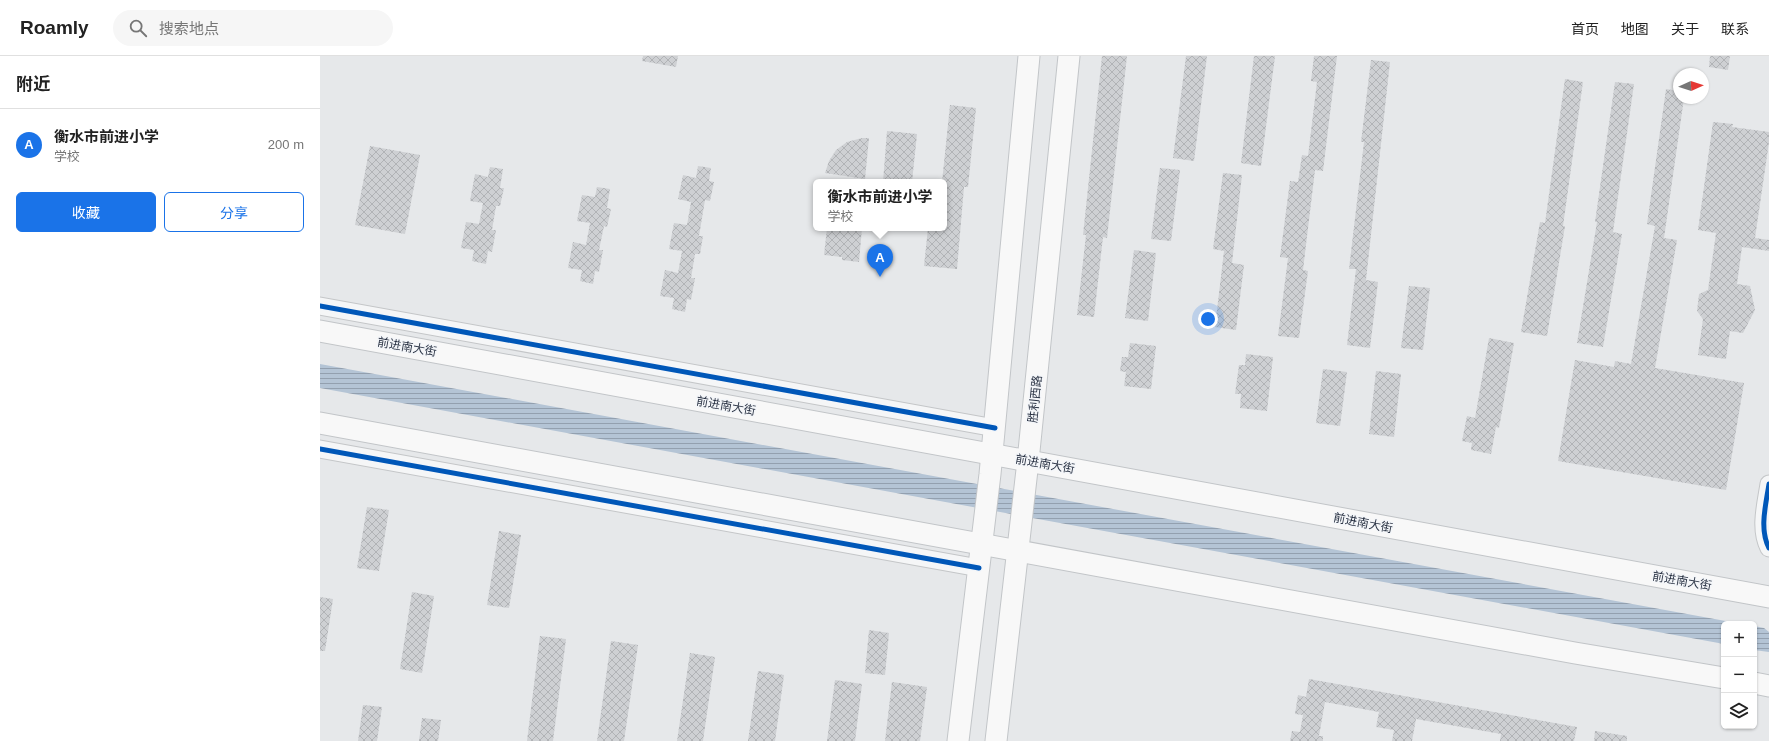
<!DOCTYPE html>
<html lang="zh">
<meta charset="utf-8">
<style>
:root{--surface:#fff;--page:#f6f6f6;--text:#222;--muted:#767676;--line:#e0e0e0;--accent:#1a73e8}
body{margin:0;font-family:Helvetica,"Noto Sans SC",sans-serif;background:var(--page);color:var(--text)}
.controls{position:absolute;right:12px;bottom:12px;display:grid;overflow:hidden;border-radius:6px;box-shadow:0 1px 3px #0004}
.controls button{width:36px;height:36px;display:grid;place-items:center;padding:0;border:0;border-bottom:1px solid var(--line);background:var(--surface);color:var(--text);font:20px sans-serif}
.compass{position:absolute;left:1353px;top:12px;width:36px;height:36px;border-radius:50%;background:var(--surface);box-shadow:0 1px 3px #0004;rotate:87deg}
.you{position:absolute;left:888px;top:263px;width:14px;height:14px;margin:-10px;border:3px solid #fff;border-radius:50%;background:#1a73e8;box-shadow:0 0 0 6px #1a73e833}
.badge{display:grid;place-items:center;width:26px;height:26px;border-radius:50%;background:var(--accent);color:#fff;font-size:13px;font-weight:700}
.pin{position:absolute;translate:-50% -33px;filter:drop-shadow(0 1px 2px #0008)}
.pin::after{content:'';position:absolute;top:21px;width:14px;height:12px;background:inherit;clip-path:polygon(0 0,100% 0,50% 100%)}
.popup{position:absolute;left:493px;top:123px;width:134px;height:52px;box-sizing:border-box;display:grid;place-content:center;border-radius:6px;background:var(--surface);filter:drop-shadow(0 1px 3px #0005);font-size:13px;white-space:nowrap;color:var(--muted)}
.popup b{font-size:15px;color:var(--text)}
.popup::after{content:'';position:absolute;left:50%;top:100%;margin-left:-8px;border:8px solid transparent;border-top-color:var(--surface)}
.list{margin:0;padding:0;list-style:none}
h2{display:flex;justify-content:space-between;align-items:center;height:52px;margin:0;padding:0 16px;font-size:17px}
h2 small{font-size:13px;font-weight:400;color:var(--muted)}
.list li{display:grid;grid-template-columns:26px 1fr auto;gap:12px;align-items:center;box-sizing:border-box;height:72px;padding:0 16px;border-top:1px solid var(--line)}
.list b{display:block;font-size:15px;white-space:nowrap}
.list p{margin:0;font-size:13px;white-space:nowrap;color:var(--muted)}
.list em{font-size:13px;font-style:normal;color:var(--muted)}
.actions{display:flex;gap:8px;padding:12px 16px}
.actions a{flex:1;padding:9px 0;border:1px solid var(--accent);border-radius:6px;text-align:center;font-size:14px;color:var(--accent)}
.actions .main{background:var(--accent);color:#fff}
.icon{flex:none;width:22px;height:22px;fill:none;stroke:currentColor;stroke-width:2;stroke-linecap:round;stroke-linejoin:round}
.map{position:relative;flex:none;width:1449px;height:685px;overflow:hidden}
header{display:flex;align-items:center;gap:24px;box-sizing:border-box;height:56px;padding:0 20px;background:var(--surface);border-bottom:1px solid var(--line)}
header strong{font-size:19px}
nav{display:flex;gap:22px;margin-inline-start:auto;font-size:14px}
.search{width:280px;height:36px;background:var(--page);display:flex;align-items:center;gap:10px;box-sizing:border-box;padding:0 14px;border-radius:22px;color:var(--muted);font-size:15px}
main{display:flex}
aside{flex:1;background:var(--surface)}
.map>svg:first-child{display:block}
.water{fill:url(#water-rules)}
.building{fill:url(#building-cross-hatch)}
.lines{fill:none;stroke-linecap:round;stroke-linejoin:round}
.minor-casing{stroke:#c4c6c8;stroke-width:19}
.major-casing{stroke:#c2c5c8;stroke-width:23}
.minor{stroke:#f5f6f7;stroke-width:17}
.major{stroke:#f8f8f8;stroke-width:21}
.cycleway-casing{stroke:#f4f6f9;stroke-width:8}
.cycleway{stroke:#0057b8;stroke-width:5}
.labels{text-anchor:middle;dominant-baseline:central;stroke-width:3;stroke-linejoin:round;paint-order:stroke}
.street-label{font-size:12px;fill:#2b3445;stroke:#f4f6f9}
</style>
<header>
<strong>Roamly</strong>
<div class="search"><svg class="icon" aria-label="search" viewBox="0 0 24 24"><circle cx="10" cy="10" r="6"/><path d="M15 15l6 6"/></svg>搜索地点</div>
<nav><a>首页</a><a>地图</a><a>关于</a><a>联系</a></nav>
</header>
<main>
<aside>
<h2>附近<small></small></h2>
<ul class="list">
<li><span class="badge">A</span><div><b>衡水市前进小学</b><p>学校</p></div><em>200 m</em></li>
</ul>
<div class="actions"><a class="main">收藏</a><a>分享</a></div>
</aside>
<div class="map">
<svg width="1449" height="685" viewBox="0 0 1449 685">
<defs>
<pattern id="water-rules" width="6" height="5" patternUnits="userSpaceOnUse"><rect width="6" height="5" fill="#b4c4d5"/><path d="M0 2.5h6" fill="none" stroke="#93a0af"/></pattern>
<pattern id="building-cross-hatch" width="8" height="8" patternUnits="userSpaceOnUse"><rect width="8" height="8" fill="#ced0d3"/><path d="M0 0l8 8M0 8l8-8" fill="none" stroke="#b1b3b6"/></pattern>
</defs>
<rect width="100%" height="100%" fill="#e6e8ea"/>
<g class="water">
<path d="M 0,308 L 1422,568 L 1404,568 L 1404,588 L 0,332 Z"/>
<path d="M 1434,570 L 1444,572 L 1449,576 L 1449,596 L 1434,594 Z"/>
</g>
<g class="building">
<path d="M 323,0 L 358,0 L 356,11 L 322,5 Z"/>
<path d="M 782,0 L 807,0 L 787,182 L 783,181 L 774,261 L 757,259 L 766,179 L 763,179 Z"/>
<path d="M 866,0 L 887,0 L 874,105 L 853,102 Z"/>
<path d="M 934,0 L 955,0 L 941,110 L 921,107 Z"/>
<path d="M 994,0 L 1017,0 L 1003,115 L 995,114 L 983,214 L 988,215 L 979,282 L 958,280 L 968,202 L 960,201 L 970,125 L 978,126 L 982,99 L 988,100 L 997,26 L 991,25 Z"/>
<path d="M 1390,0 L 1410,0 L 1408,14 L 1389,11 Z"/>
<path d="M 1051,4 L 1070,6 L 1046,224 L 1058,226 L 1050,292 L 1027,289 L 1036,213 L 1029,213 L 1044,86 L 1041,86 Z"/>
<path d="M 1245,23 L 1263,26 L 1243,170 L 1245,170 L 1227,280 L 1201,276 L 1220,166 L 1225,167 Z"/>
<path d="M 1295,26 L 1314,28 L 1293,176 L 1302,178 L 1283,291 L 1257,287 L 1277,166 L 1275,166 Z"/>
<path d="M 1346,33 L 1359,35 L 1359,42 L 1364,42 L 1344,182 L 1357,184 L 1335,312 L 1424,327 L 1406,434 L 1238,405 L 1255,304 L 1294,311 L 1295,305 L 1311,308 L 1335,170 L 1327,168 Z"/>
<path d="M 630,49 L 656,52 L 648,131 L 644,131 L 637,213 L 604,210 L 608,172 L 624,172 L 624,126 L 622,126 Z"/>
<path d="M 1393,66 L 1413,68 L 1412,71 L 1449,76 L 1449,86 L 1435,182 L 1449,184 L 1449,195 L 1422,191 L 1417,228 L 1430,230 L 1435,254 L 1423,277 L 1410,275 L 1406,303 L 1378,299 L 1383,263 L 1377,255 L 1379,238 L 1388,234 L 1396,177 L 1378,174 Z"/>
<path d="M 567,75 L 597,78 L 592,126 L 563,126 Z"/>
<path d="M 542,82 L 549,82 L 545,123 L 505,117 L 509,105 L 516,94 L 527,86 Z"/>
<path d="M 50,90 L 100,99 L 85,178 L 35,169 Z"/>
<path d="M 378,110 L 391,112 L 389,125 L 394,126 L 390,145 L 385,144 L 379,180 L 383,180 L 380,198 L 375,198 L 371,222 L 375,222 L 371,244 L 367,243 L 365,256 L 352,253 L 354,242 L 340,240 L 345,214 L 358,217 L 362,195 L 349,193 L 354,167 L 367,169 L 371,146 L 358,143 L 363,119 L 376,122 Z"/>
<path d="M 170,111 L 183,113 L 180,132 L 184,132 L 180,150 L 176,150 L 172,174 L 176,174 L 172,196 L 168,195 L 166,208 L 152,205 L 154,194 L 141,192 L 146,166 L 159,168 L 163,147 L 150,145 L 155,118 L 168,121 Z"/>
<path d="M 840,112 L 860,114 L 851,185 L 831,183 Z"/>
<path d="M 903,117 L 922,119 L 912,207 L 924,209 L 916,274 L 895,271 L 904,195 L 893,193 Z"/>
<path d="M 277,131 L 290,133 L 287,152 L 291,153 L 287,171 L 284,170 L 279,194 L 283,194 L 279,216 L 275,215 L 273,228 L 260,225 L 262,214 L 248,212 L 253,186 L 266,189 L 270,167 L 257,165 L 262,139 L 275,141 Z"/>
<path d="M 507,172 L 542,172 L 539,206 L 522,204 L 522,201 L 504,199 Z"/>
<path d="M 814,194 L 836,197 L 828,265 L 805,262 Z"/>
<path d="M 1089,230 L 1110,232 L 1103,294 L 1081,292 Z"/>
<path d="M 1169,282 L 1194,287 L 1179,372 L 1176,371 L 1171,398 L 1151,394 L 1152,387 L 1142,385 L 1147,360 L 1155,362 Z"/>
<path d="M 810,287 L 836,290 L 831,333 L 804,330 L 806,316 L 800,315 L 802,301 L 808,301 Z"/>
<path d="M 926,298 L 953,301 L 947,355 L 920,352 L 921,338 L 915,338 L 919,309 L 925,309 Z"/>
<path d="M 1003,313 L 1027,316 L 1020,370 L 996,367 Z"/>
<path d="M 1056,315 L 1081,318 L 1074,381 L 1049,378 Z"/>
<path d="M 47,451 L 69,454 L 59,515 L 37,512 Z"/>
<path d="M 179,475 L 201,479 L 189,552 L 167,549 Z"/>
<path d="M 92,536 L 114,540 L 102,617 L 80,613 Z"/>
<path d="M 0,541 L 13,543 L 5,595 L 0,595 Z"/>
<path d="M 549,574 L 569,577 L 565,619 L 545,617 Z"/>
<path d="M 220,580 L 246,583 L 233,685 L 207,685 Z"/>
<path d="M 291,585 L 318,589 L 304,685 L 277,685 Z"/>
<path d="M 370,597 L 395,601 L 383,685 L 357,685 Z"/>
<path d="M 438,615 L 464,619 L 455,685 L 428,685 Z"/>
<path d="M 989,623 L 1257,671 L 1254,685 L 1180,685 L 1181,678 L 1096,663 L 1092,685 L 1072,685 L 1074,674 L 1056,671 L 1059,656 L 1005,646 L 999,680 L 1003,680 L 1003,685 L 970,685 L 972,675 L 980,676 L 983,659 L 975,658 L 978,639 L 986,641 Z"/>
<path d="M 515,624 L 542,628 L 535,685 L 507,685 Z"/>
<path d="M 572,626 L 607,631 L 600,685 L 565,685 Z"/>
<path d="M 43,649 L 62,651 L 57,685 L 38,685 Z"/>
<path d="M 102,662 L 121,664 L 118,685 L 99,685 Z"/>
<path d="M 1275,675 L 1307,680 L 1307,685 L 1274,685 Z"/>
</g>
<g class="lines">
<defs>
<g id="minor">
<path d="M 0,250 L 675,372"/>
<path d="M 0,393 L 659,512"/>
<path d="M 1449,428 C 1446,448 1439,473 1449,492"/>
</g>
<g id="major">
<path d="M 0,275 L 1449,541"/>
<path d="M 0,367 L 1255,597 L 1404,622"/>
<path d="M 1434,627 L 1449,630"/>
<path d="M 638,685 L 670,418 L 709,0"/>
<path d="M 676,685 L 708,405 L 749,0"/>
</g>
</defs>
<use href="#minor" class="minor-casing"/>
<use href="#major" class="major-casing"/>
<use href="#minor" class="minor"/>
<use href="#major" class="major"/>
<defs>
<g id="cycleway">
<path d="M 0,250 L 675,372"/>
<path d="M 0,393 L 659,512"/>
<path d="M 1449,428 C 1446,448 1439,473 1449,492"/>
</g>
</defs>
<use href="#cycleway" class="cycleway-casing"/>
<use href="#cycleway" class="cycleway"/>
</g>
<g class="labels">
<g class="street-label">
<text transform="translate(87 291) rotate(10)">前进南大街</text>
<text transform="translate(715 343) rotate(-84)">胜利西路</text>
<text transform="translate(406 350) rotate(10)">前进南大街</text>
<text transform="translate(725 408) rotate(10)">前进南大街</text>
<text transform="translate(1043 467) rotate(11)">前进南大街</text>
<text transform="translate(1362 525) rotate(10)">前进南大街</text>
</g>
</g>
</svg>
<div class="controls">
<button>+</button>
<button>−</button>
<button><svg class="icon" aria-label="layers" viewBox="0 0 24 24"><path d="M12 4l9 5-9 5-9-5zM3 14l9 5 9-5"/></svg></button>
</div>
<svg class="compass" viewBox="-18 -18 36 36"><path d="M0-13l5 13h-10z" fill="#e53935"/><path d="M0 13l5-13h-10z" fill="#767676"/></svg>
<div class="you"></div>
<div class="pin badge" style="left:560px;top:221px">A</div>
<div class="popup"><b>衡水市前进小学</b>学校</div>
</div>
</main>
